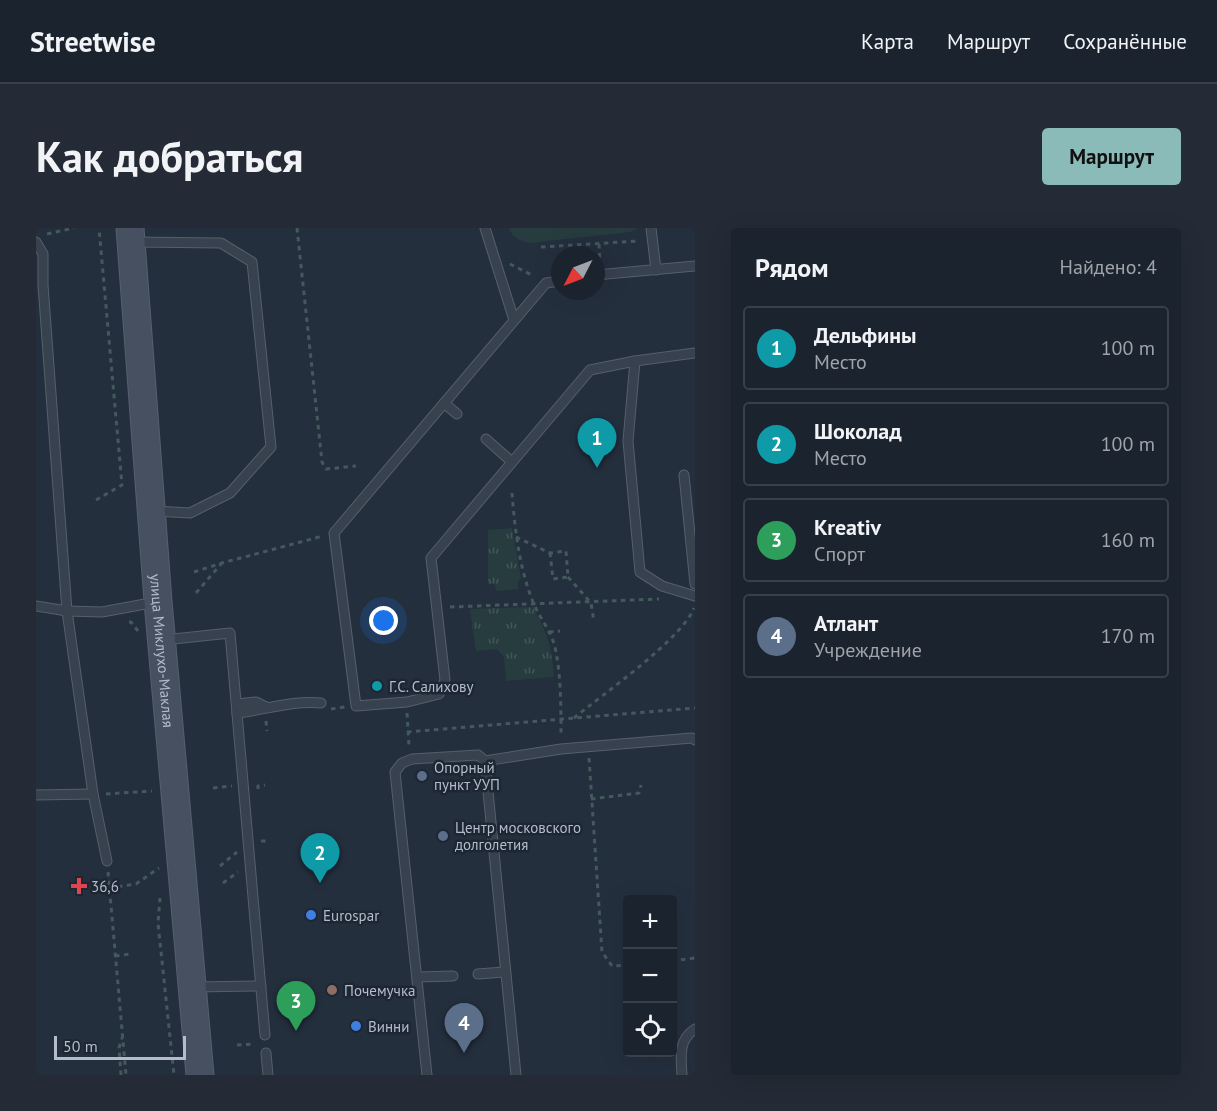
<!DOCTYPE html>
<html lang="ru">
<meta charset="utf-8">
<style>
:root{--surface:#1b232e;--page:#242b36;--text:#f1f3f6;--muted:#a0a4aa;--line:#39404a;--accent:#8bbbb9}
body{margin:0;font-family:"PT Sans",sans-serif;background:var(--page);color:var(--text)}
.controls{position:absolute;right:18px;bottom:18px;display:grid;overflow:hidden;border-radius:6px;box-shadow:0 6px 24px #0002}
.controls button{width:54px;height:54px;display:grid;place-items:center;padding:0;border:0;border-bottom:2px solid var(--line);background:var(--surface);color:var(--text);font:30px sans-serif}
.compass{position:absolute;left:515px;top:18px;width:54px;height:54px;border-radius:50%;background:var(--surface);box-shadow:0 6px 24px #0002;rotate:228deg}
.scale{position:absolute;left:18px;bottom:15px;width:132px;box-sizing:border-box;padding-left:6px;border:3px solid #b4bcc9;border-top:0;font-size:16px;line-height:21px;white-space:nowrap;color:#b4bcc9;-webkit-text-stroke:4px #1d2633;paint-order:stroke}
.you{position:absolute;left:348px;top:393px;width:21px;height:21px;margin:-15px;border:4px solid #fff;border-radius:50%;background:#1a73e8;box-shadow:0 0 0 9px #1a73e833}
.badge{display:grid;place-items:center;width:39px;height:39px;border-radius:50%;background:var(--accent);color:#fff;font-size:20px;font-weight:700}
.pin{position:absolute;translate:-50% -50px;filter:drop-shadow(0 2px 3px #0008)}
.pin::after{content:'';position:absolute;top:32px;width:21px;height:18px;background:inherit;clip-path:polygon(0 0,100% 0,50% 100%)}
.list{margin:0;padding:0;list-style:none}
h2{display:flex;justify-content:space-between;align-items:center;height:78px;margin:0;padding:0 24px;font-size:26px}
h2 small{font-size:20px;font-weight:400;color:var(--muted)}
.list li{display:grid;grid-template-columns:39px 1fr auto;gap:18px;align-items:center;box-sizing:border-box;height:84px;margin:0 12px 12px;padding:0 12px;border:2px solid var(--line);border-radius:6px}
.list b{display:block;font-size:22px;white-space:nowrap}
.list p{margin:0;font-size:20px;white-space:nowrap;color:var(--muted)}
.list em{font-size:20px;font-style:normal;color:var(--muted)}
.icon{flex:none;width:33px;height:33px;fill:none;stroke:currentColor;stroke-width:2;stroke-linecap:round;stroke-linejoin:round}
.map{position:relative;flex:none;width:659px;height:847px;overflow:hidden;border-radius:6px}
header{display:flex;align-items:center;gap:36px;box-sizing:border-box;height:84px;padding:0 30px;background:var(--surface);border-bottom:2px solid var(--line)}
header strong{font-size:28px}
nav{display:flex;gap:33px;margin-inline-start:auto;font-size:21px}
.intro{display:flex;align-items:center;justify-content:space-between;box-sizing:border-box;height:144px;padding:0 36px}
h1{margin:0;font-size:42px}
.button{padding:15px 27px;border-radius:6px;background:var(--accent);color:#111;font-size:21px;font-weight:700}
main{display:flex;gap:36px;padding:0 36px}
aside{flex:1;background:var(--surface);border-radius:6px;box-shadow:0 6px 24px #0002}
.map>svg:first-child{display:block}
.grass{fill:url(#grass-tufts)}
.garden{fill:#263c3f}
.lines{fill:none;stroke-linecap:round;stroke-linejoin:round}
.service-casing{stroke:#565f6c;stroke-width:11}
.secondary-casing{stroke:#565f6c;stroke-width:29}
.path{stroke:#44595c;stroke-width:3;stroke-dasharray:4.5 4.5;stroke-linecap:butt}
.service{stroke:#38414e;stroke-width:9}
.secondary{stroke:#465061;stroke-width:27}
.culture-dot{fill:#0f9aa8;stroke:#1d2633;stroke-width:2}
.service-dot{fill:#5c6f8a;stroke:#1d2633;stroke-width:2}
.health-dot{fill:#e0444e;stroke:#1d2633;stroke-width:2}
.shop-dot{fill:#3f7fe0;stroke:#1d2633;stroke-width:2}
.education-dot{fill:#8d6e63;stroke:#1d2633;stroke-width:2}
.labels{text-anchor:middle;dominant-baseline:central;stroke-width:5;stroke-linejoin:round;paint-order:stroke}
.street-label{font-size:15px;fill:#b4bcc9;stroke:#1d2633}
.poi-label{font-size:15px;fill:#b4bcc9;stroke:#1d2633;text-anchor:start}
</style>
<header>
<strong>Streetwise</strong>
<nav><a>Карта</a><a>Маршрут</a><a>Сохранённые</a></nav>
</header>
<div class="intro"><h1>Как добраться</h1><a class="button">Маршрут</a></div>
<main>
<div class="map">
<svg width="659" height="847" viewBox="0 0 659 847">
<defs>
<pattern id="grass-tufts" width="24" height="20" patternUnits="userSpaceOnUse" patternTransform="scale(1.5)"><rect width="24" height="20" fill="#263c3f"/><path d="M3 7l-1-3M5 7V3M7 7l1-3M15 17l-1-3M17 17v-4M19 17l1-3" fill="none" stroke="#435659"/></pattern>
</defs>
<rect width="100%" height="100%" fill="#242f3e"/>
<g class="grass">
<path d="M 476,300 L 485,351 L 482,352 L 482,361 L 460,363 L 459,356 L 452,356 L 452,302 Z"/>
<path d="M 497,379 C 511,405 516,419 518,449 L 470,453 L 468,429 L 461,421 L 440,423 L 434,381 Z"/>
</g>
<path class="garden" d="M 473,0 L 602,0 L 594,4 L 494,15 C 485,13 476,10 473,0 Z"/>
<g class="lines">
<defs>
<g id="service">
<path d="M 449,0 L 478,92"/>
<path d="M 615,0 L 620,42"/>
<path d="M 0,14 L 7,26 L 7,57 L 31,383 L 0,378"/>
<path d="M 97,14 L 185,15 L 216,34 L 235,219 L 194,265 L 154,285 L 119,283"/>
<path d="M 560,47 L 659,38"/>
<path d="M 524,53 L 510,55 L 298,305 L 320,478 L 371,474 L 403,466 L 409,452 L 395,330 L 554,142 L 599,133 L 659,125"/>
<path d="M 599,133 L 592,213 L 604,344 L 626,358 L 659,368"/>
<path d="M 408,175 L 421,186"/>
<path d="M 450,211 L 476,234"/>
<path d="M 648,247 L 659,356"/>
<path d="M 128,412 L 194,405 L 229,807"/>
<path d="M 201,476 L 220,474 L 230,479"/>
<path d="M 201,485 C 229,482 257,472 285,475"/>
<path d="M 449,533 L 525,521 L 656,510 L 659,512"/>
<path d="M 0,567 L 57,566"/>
<path d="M 71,633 L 57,566 L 31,383 L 66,384 L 120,374"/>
<path d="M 442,746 L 468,744"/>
<path d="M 381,749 L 417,748"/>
<path d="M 158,759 L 225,758"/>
<path d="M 230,825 L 232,847"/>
<path d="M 391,847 L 359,544 L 366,535 L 376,531 L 442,527 L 449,533 L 480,847"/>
<path d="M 646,847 C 645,829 642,812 659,801"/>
</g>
<g id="secondary">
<path id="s1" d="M 94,0 L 122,373 L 164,847"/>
</g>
</defs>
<use href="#service" class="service-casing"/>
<use href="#secondary" class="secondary-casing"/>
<g class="path">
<path d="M 261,0 L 286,234 L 290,241 L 320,238"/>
<path d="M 11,6 L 38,0"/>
<path d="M 563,16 L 564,35"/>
<path d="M 505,19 L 603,13"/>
<path d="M 474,36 L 498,48"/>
<path d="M 476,265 C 479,302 483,339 497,374 C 504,391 517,405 520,424 C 525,450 525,480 525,507"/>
<path d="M 60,272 L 86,257 L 63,0"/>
<path d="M 480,309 L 514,325 L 530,323 L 532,349 L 517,351 L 514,325"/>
<path d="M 158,344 L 186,335 L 287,308"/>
<path d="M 532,349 L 555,375 L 558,394"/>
<path d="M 160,365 L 185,336"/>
<path d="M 414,379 L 623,371"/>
<path d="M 93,394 L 95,394 L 102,403"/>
<path d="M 513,404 L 524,403"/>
<path d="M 295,481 L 309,479"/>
<path d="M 371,485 L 373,518"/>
<path d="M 538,490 C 566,467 646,411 658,380"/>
<path d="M 230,493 L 231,503"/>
<path d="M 371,504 L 659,480"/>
<path d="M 553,530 L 566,724 L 576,738 L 592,737"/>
<path d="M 177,560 L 196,558"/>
<path d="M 222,561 L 222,558 L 229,557"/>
<path d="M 70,566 L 116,563"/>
<path d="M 555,571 L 603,565 L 605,557"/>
<path d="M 225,613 L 234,613"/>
<path d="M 184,638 L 201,624"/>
<path d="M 72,644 L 90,847"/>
<path d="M 187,655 L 202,644"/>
<path d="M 73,660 L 100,656 L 123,640"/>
<path d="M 124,670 L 122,695 L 138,847"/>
<path d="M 79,728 L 95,726"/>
<path d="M 636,733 L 659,730"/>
<path d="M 201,817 L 218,816"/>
<path d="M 85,847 L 83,820 L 86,810"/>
</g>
<use href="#service" class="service"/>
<use href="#secondary" class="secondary"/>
</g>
<circle class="culture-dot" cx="341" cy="458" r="6"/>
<g class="service-dot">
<circle cx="386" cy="548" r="6"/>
<circle cx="407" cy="608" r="6"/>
</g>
<path class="health-dot" d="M40 649h6v6h6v6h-6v6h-6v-6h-6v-6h6z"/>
<g class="shop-dot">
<circle cx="275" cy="687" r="6"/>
<circle cx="320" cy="798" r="6"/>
</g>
<circle class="education-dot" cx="296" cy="762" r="6"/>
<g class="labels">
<g class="street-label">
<text stroke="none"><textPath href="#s1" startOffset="424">улица Миклухо-Маклая</textPath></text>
</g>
<g class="poi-label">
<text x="353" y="458">Г.С. Салихову</text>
<text x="398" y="539">Опорный<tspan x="398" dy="17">пункт УУП</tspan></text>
<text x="419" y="599">Центр московского<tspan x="419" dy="17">долголетия</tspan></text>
<text x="55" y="658">36,6</text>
<text x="287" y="687">Eurospar</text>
<text x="308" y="762">Почемучка</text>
<text x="332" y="798">Винни</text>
</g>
</g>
</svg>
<div class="controls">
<button>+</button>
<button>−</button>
<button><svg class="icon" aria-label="locate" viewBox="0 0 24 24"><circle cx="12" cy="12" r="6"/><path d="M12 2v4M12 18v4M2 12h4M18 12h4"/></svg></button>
</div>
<svg class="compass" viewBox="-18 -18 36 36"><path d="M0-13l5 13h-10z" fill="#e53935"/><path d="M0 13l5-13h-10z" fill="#a0a4aa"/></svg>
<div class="scale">50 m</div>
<div class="you"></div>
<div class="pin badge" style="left:561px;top:240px;background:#0f9aa8">1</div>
<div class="pin badge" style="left:284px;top:655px;background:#0f9aa8">2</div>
<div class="pin badge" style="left:260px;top:803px;background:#2e9e5b">3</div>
<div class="pin badge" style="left:428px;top:825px;background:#5c6f8a">4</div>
</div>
<aside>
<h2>Рядом<small>Найдено: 4</small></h2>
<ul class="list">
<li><span class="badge" style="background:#0f9aa8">1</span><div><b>Дельфины</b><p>Место</p></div><em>100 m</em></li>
<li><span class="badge" style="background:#0f9aa8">2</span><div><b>Шоколад</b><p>Место</p></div><em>100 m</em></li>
<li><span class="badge" style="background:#2e9e5b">3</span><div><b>Kreativ</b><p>Спорт</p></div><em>160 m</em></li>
<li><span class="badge" style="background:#5c6f8a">4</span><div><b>Атлант</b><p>Учреждение</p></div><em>170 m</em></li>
</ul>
</aside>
</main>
